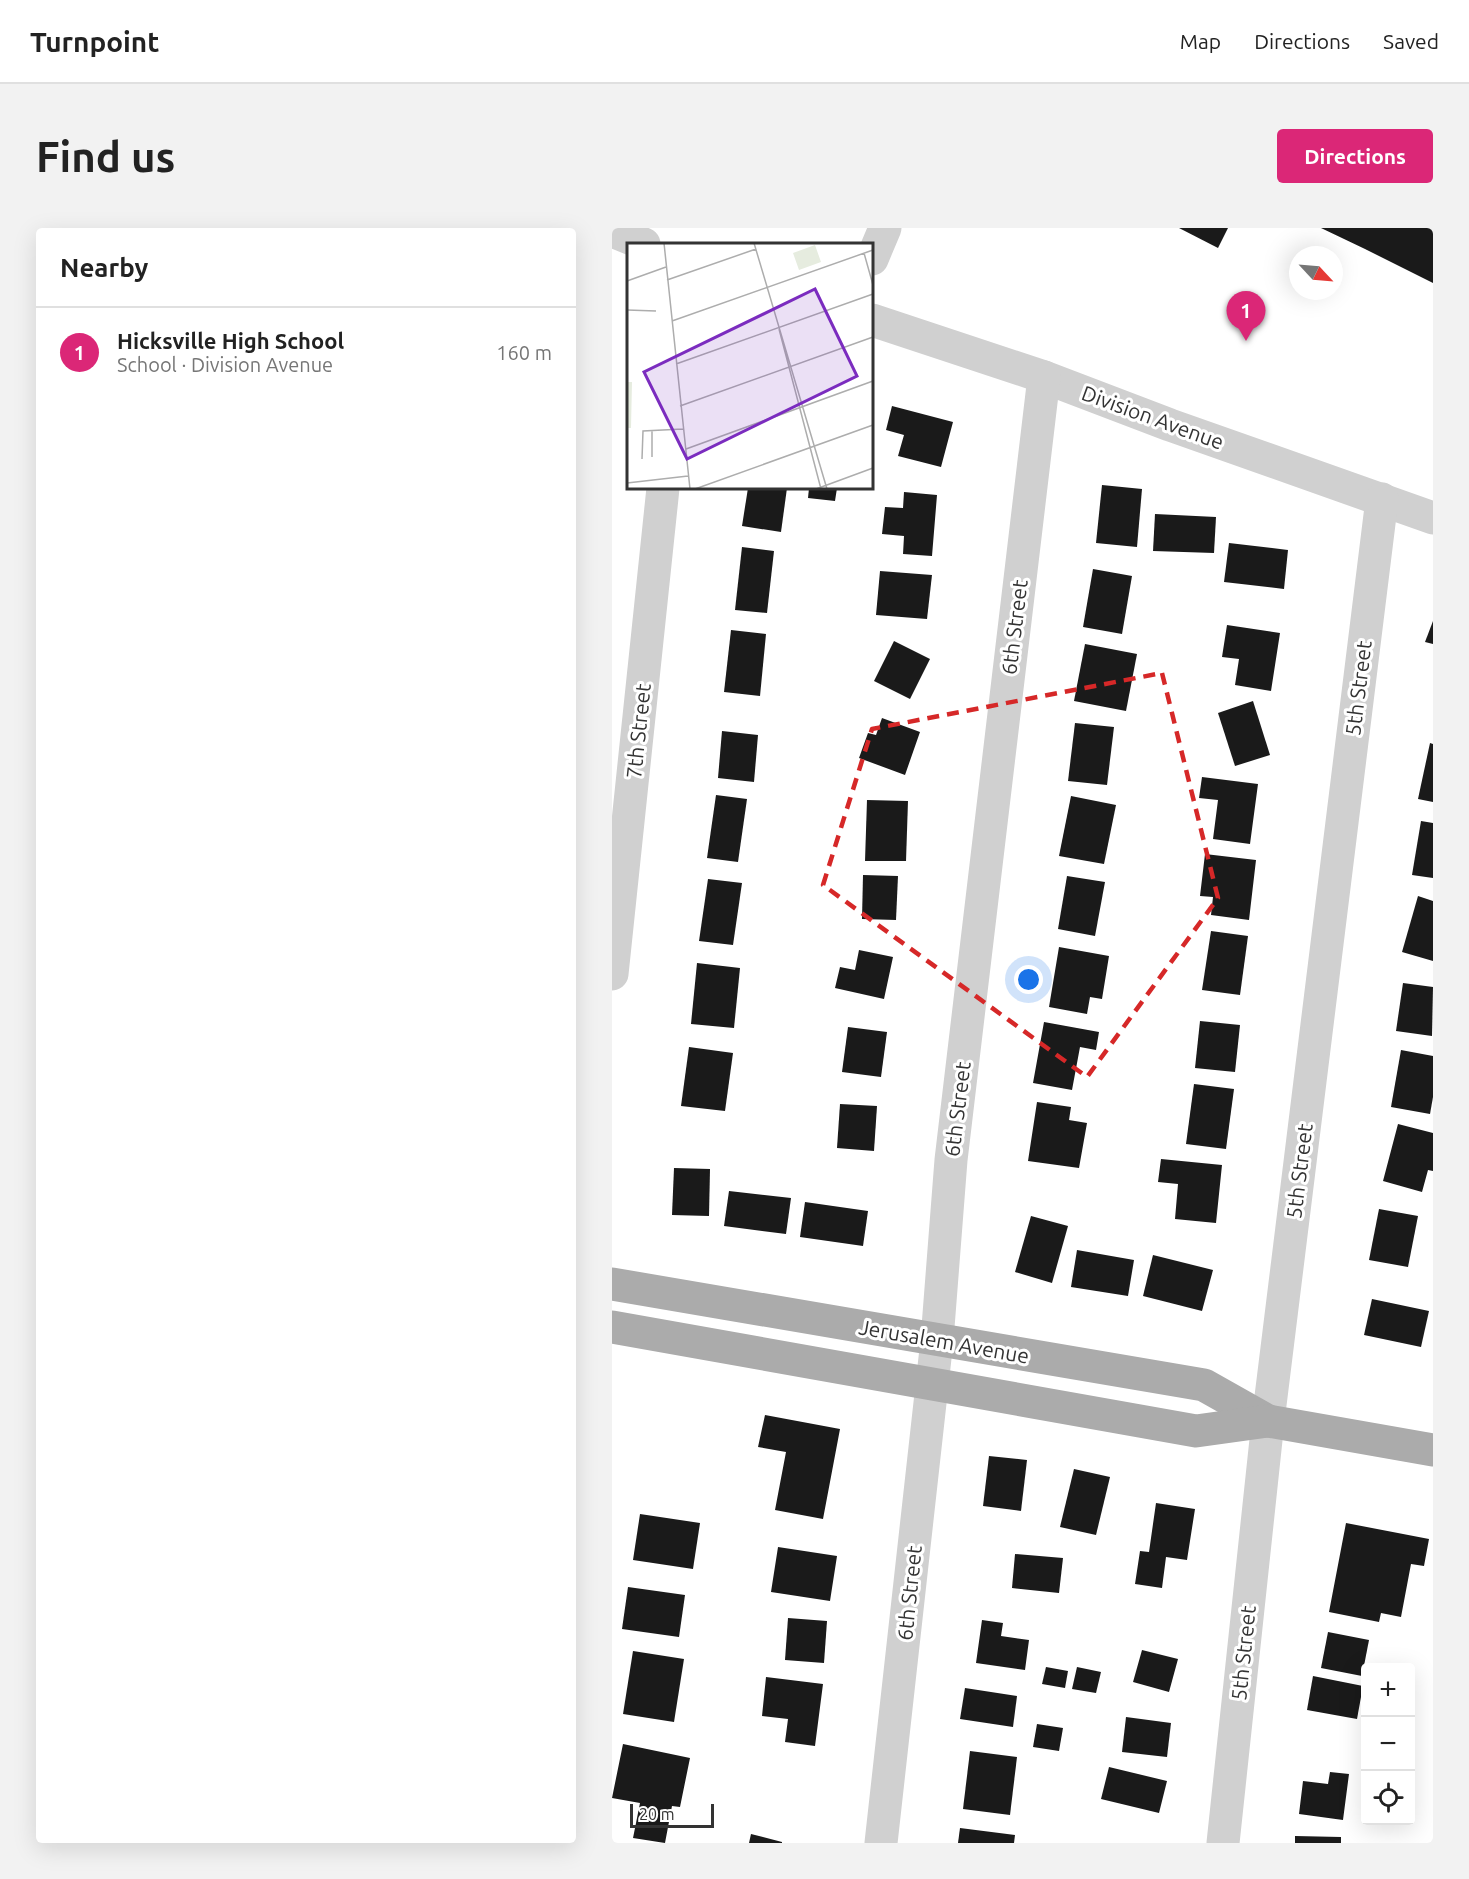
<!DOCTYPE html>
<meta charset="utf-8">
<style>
:root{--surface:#fff;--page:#f2f2f2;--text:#222;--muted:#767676;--line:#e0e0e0;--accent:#db2777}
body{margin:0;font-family:Ubuntu,sans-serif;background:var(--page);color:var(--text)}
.controls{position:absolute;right:18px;bottom:18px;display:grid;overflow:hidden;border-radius:6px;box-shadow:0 6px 24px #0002}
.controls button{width:54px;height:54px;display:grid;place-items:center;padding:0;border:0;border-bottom:2px solid var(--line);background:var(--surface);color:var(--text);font:30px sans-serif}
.compass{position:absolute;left:677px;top:18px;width:54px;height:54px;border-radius:50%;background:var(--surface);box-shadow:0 6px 24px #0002;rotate:116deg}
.scale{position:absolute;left:18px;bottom:15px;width:84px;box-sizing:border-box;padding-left:6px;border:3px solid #333;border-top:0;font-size:16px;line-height:21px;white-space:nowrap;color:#333;-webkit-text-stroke:4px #fff;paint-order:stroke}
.you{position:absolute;left:417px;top:752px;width:21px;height:21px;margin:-15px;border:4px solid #fff;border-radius:50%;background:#1a73e8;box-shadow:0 0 0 9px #1a73e833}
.badge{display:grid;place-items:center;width:39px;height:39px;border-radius:50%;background:var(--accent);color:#fff;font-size:20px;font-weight:700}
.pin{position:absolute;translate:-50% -50px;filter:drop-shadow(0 2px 3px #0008)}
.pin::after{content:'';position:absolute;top:32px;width:21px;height:18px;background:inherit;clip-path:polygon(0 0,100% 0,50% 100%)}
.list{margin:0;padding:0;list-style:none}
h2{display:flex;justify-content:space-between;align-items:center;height:78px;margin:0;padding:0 24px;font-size:26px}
h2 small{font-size:20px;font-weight:400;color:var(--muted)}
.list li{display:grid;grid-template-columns:39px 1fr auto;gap:18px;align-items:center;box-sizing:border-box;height:90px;padding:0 24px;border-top:2px solid var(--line)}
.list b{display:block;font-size:22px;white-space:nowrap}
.list p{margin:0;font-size:20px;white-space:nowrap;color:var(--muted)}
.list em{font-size:20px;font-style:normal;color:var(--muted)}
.icon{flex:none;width:33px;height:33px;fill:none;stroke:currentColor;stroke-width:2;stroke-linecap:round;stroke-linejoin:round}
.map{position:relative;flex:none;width:821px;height:1615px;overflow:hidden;border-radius:6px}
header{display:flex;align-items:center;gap:36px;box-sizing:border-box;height:84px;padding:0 30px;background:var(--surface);border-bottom:2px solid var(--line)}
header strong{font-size:28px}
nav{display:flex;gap:33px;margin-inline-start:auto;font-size:21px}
.intro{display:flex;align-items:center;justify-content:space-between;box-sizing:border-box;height:144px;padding:0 36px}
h1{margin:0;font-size:42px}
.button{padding:15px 27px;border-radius:6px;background:var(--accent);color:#fff;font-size:21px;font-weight:700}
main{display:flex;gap:36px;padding:0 36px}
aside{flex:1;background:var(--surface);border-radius:6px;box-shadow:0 6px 24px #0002}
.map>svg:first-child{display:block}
.building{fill:#1a1a1a}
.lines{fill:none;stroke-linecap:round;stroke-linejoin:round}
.minor{stroke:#d0d0d0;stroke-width:33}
.major{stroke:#ababab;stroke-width:33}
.marked{fill:none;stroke:#d62828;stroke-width:4.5;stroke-dasharray:12 8;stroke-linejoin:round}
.labels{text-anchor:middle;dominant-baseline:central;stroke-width:6;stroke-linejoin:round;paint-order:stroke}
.street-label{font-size:21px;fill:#333;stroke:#fff}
.inset-road{fill:none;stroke:#adadad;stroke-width:1.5}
.view{fill:#7b2cbf;fill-opacity:0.15;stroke:#7b2cbf;stroke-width:3}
.inset-edge{fill:none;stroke:#333;stroke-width:3}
</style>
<header>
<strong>Turnpoint</strong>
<nav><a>Map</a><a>Directions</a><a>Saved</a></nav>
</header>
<div class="intro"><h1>Find us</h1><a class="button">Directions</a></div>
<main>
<aside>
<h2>Nearby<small></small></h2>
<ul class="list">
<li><span class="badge">1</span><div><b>Hicksville High School</b><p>School · Division Avenue</p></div><em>160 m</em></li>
</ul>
</aside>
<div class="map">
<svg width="821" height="1615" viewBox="0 0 821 1615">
<rect width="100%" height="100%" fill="#fff"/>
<g class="building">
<path d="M 567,0 L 616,0 L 606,20 Z"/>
<path d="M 709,0 L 821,0 L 821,55 L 753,21 Z"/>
<path d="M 280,178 L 341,194 L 329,239 L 286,228 L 292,207 L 274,202 Z"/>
<path d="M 490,257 L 530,261 L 525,319 L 484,315 Z"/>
<path d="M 136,260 L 175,260 L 169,304 L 130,298 Z"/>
<path d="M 197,260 L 225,260 L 223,273 L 196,270 Z"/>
<path d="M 292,264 L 325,267 L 320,328 L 291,326 L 292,308 L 270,306 L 273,279 L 291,280 Z"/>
<path d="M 543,286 L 604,289 L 602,325 L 541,323 Z"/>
<path d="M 617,315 L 676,322 L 672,361 L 612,354 Z"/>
<path d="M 130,319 L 162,323 L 155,385 L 123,382 Z"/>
<path d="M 481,341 L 520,348 L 510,406 L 471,399 Z"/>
<path d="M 268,343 L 320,347 L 315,391 L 264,387 Z"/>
<path d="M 821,393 L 821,416 L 813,414 Z"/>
<path d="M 615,397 L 668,405 L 659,463 L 623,457 L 627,431 L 610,429 Z"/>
<path d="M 119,402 L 154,406 L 148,468 L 112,464 Z"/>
<path d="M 282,413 L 318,431 L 298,471 L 262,453 Z"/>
<path d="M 473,416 L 525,426 L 514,483 L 462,473 Z"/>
<path d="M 641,473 L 658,527 L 623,538 L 606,485 Z"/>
<path d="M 270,490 L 308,504 L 293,547 L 247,530 L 256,505 L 264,507 Z"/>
<path d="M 463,495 L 502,499 L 495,557 L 456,553 Z"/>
<path d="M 110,503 L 146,507 L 142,554 L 106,550 Z"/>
<path d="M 818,515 L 821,516 L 821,574 L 806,571 Z"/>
<path d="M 590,549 L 646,556 L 638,616 L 601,611 L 606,572 L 587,570 Z"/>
<path d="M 104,567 L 135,571 L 126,634 L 95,630 Z"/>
<path d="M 459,568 L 504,577 L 492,636 L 447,628 Z"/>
<path d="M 255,572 L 296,573 L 294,633 L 253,633 Z"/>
<path d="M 809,593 L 821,595 L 821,650 L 800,647 Z"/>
<path d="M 593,626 L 644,632 L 637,692 L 599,687 L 601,669 L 588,668 Z"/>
<path d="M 251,647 L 286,648 L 284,692 L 250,691 Z"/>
<path d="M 455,648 L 493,654 L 483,708 L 446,701 Z"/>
<path d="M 96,651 L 130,655 L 121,717 L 87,713 Z"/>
<path d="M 806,668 L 821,673 L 821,733 L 790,724 Z"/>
<path d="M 599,703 L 636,708 L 628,767 L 590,762 Z"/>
<path d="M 447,719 L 497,728 L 490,771 L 478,769 L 475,786 L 437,779 Z"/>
<path d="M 247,722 L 281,729 L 272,771 L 223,760 L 228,739 L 243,742 Z"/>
<path d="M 85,735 L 128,740 L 122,800 L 79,796 Z"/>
<path d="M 791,755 L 821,759 L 820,808 L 784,803 Z"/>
<path d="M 588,793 L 628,797 L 623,844 L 583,840 Z"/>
<path d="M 432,794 L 487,804 L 484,822 L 468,819 L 460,862 L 421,855 Z"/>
<path d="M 236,799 L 275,804 L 269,849 L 230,844 Z"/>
<path d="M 77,819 L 121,825 L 113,883 L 69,878 Z"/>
<path d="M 789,822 L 821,828 L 821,869 L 818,886 L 779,879 Z"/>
<path d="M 582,856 L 622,861 L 614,921 L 574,916 Z"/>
<path d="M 425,874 L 459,879 L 457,892 L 475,895 L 467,940 L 416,933 Z"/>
<path d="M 228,876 L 265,878 L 262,923 L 225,920 Z"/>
<path d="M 786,896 L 821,905 L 821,943 L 816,942 L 810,964 L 771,953 Z"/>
<path d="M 549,931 L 610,937 L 604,995 L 563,991 L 566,956 L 546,954 Z"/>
<path d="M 62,940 L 98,941 L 97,988 L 60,987 Z"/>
<path d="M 117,963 L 179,970 L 174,1006 L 112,998 Z"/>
<path d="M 193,974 L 256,983 L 251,1018 L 188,1009 Z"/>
<path d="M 767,981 L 806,988 L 796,1039 L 757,1032 Z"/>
<path d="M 419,988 L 456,998 L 440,1055 L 403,1044 Z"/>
<path d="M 465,1022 L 522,1032 L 516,1068 L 459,1059 Z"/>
<path d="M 541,1027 L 601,1042 L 590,1083 L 531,1068 Z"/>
<path d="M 760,1071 L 817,1083 L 809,1119 L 752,1107 Z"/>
<path d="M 153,1187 L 228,1201 L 211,1291 L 163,1282 L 174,1224 L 146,1219 Z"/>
<path d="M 377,1228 L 415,1232 L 409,1283 L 371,1278 Z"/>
<path d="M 462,1241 L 498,1249 L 484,1307 L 448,1299 Z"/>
<path d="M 544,1275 L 583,1281 L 575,1332 L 554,1329 L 550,1360 L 523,1356 L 528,1323 L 537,1324 Z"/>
<path d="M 28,1286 L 88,1295 L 81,1341 L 21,1332 Z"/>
<path d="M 734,1295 L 817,1311 L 812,1338 L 799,1336 L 789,1389 L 769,1385 L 767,1394 L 717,1384 Z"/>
<path d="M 166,1319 L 225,1328 L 218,1373 L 159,1364 Z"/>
<path d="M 403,1326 L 451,1330 L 447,1365 L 400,1360 Z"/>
<path d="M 16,1359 L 73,1367 L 67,1409 L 10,1401 Z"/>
<path d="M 176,1390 L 215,1393 L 212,1435 L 173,1432 Z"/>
<path d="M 370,1392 L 391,1395 L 389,1408 L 417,1412 L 413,1442 L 364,1435 Z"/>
<path d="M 716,1404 L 757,1412 L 750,1448 L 709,1440 Z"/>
<path d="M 530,1422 L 566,1431 L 557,1464 L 521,1454 Z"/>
<path d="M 21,1423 L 72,1431 L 62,1494 L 11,1486 Z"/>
<path d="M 434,1439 L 456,1443 L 453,1460 L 430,1456 Z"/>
<path d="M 465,1439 L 489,1444 L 484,1465 L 460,1461 Z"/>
<path d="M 701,1448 L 751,1458 L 745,1491 L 695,1482 Z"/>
<path d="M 154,1449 L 211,1456 L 203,1518 L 173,1514 L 176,1491 L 150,1488 Z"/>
<path d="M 353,1460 L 405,1468 L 401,1499 L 348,1491 Z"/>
<path d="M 514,1489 L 559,1495 L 555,1529 L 510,1524 Z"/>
<path d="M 425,1496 L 451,1500 L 447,1523 L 421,1519 Z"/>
<path d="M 11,1516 L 78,1530 L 68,1579 L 60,1578 L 53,1615 L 21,1610 L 28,1575 L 0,1570 Z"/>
<path d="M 358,1523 L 405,1529 L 398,1587 L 351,1581 Z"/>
<path d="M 497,1539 L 555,1553 L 547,1585 L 489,1571 Z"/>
<path d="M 718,1544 L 737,1546 L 731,1592 L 687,1586 L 691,1553 L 716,1556 Z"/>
<path d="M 348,1600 L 403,1607 L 402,1615 L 346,1615 Z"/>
<path d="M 139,1606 L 170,1614 L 170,1615 L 137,1615 Z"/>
<path d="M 683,1608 L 729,1609 L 729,1615 L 683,1615 Z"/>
</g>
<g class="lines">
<g class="minor">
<path d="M 0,3 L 32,16"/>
<path d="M 260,31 L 273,0"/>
<path d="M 260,92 L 432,149 L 558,197 L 821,290"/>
<path d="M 0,746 L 51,260"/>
<path d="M 269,1615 L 325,1112 L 339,932 L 432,149"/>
<path d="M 611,1615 L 656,1193 L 770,271"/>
</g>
<g class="major">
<path d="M 0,1056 L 592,1157 L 656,1193"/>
<path d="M 0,1099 L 584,1203 L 656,1193 L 821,1222"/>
</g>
</g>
<path class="marked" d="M 550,445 L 606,670 L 475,849 L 211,657 L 260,501 Z"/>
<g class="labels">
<g class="street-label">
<text transform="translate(541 189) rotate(20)">Division Avenue</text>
<text transform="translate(402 399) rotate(-83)">6th Street</text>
<text transform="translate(746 460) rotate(-83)">5th Street</text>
<text transform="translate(26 503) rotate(-84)">7th Street</text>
<text transform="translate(345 881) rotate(-83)">6th Street</text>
<text transform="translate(687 943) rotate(-83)">5th Street</text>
<text transform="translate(332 1113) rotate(10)">Jerusalem Avenue</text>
<text transform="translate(297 1365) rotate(-84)">6th Street</text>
<text transform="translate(631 1425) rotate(-84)">5th Street</text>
</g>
</g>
<g transform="translate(15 15)">
<rect width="246" height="246" fill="#fff"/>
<path d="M 188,2 L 194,19 L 172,27 L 166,10 ZM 0,139 L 5,139 L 4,185 L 0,185 Z" fill="#e6ecdf"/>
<path class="inset-road" d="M 37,0 L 63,246M 127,0 L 200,246M 237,10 L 246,42M 40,37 L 129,6M 0,38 L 39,24M 0,67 L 29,68M 45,78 L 246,7M 152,86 L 194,246M 49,121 L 246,51M 53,163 L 246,94M 25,188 L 25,214M 59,206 L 246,138M 15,216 L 16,188 L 56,186M 0,240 L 61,233M 68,246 L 246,182M 189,246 L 246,225"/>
<path class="view" d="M 188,46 L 230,133 L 60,216 L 17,129 Z"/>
<rect width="246" height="246" class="inset-edge"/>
</g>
</svg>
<div class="controls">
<button>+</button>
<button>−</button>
<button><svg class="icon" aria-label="locate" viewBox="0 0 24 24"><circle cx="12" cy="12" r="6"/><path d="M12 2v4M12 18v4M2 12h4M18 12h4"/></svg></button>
</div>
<svg class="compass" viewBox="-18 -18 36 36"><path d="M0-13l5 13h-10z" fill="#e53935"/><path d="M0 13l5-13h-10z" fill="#767676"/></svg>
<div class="scale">20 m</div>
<div class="you"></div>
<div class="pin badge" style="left:634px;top:113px">1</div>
</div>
</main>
